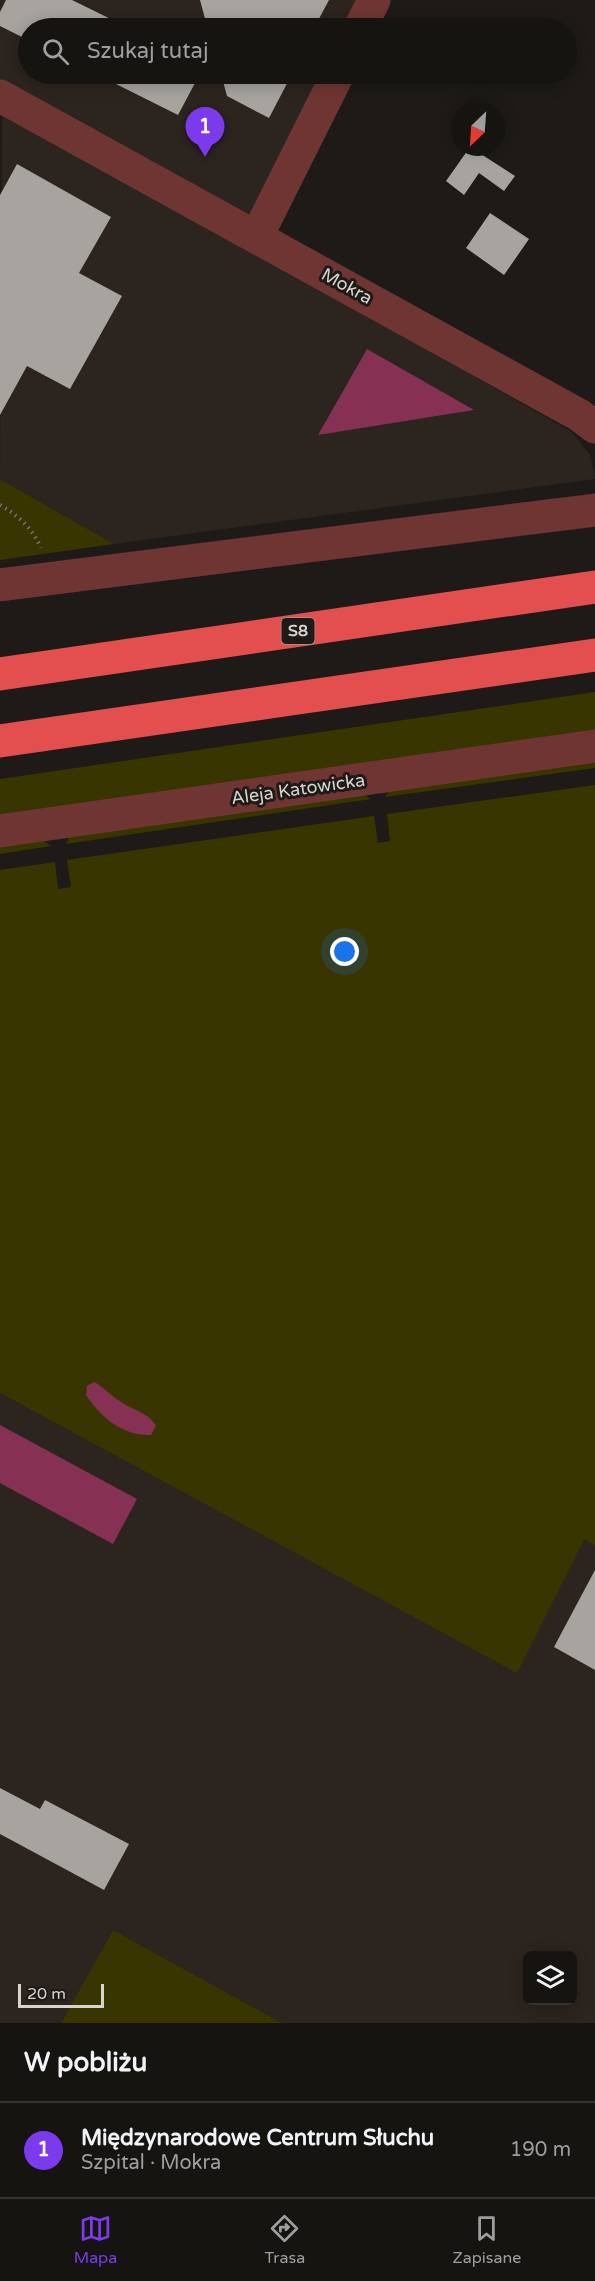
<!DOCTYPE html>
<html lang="pl">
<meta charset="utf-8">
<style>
:root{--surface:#161411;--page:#23211f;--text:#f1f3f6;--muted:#9e9e9f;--line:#353331;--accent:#7c3aed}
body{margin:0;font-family:"Varela Round",sans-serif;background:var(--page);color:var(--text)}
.controls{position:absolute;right:18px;bottom:18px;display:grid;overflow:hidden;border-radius:9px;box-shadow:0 3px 15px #0003}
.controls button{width:54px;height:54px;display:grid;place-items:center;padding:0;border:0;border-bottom:2px solid var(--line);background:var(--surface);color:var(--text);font:30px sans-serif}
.compass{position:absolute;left:451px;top:102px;width:54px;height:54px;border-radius:50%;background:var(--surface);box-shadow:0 3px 15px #0003;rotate:205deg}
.scale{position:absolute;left:18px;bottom:15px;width:86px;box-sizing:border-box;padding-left:6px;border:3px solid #d6d3d1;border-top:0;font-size:16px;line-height:21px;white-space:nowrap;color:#d6d3d1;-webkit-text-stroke:4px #1e1a17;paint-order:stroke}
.you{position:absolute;left:345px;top:952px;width:21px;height:21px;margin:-15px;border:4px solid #fff;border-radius:50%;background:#1a73e8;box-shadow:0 0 0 9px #1a73e833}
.badge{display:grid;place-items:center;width:39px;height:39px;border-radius:50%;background:var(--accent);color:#fff;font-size:20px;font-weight:700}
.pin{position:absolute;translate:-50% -50px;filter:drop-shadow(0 2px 3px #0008)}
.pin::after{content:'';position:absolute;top:32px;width:21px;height:18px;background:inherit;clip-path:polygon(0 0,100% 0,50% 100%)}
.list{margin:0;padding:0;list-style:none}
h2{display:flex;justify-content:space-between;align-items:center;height:78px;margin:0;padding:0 24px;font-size:26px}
h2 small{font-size:20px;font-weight:400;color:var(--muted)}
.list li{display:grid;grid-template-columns:39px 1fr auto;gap:18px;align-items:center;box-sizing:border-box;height:96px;padding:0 24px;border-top:2px solid var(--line)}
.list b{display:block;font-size:22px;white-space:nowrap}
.list p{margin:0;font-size:20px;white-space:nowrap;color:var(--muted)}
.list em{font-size:20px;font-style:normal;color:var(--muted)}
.icon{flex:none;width:33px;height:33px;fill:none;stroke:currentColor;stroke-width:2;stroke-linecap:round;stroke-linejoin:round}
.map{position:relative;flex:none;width:595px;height:2023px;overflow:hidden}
.search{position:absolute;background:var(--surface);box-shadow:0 3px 15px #0003;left:18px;right:18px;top:18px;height:66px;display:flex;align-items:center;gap:15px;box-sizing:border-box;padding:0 21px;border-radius:33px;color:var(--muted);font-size:22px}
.sheet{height:174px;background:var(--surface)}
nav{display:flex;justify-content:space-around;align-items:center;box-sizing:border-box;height:84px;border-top:2px solid var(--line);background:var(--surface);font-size:16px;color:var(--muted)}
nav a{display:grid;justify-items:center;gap:3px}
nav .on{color:var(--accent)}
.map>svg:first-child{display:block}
.built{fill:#2c241e;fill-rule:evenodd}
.green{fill:#393500}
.water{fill:#863053}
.building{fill:#a7a49f}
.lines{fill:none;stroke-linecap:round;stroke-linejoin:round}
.path{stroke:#75716f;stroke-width:4;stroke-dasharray:1.5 4.5;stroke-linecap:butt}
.minor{stroke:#6f3532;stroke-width:33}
.highway{stroke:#e24f4e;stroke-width:33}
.labels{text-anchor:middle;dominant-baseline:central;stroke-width:6;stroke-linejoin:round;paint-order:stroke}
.shield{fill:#1e1a17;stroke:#9f9c99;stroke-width:1.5}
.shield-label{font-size:16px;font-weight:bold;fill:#d6d3d1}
.street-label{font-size:18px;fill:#d6d3d1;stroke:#1e1a17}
</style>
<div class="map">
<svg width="595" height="2023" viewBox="0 0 595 2023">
<rect width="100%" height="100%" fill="#1e1a17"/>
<g class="built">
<path d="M 0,0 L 364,0 L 350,28 L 28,28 L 28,74 L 327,74 L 251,226 L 0,89 Z"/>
<path d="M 2,107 L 572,432 L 590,455 L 595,479 L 114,544 L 0,479 Z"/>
<path d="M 0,1393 L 516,1672 L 584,1540 L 595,1545 L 595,2023 L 282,2023 L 113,1930 L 61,2023 L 0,2023 ZM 528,1956 L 572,1956 L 572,2000 L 528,2000 Z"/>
</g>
<g class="green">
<path d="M 0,479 L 114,544 L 0,560 Z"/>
<path d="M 595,692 L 595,731 L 0,817 L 0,779 Z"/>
<path d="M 595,759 L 595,768 L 385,797 L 390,790 Z"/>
<path d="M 595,785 L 595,1545 L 584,1540 L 517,1673 L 0,1393 L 0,870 L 55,862 L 58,889 L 71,887 L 67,860 L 374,816 L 378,843 L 390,841 L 387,814 Z"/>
<path d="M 364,794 L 371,799 L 66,844 L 69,837 Z"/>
<path d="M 41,839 L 51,846 L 0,854 L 0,845 Z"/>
<path d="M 113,1930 L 282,2023 L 61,2023 Z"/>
</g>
<g class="water">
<path d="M 367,349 L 474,410 L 318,435 Z"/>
<path d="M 94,1382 C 104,1387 111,1396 121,1402 C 134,1411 148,1412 156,1426 L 151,1435 C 122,1436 101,1417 86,1395 L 87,1386 Z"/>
<path d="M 0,1425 L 137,1499 L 113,1544 L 0,1483 Z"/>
</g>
<g class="building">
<path d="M 6,0 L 72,0 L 129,28 L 28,28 L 28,40 L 0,26 L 0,12 Z"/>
<path d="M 200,0 L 329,0 L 314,28 L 214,28 L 207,26 Z"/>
<path d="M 96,74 L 190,74 L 195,83 L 178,115 Z"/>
<path d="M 221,74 L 292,74 L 269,118 L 227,96 Z"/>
<path d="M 470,147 L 515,176 L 504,191 L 479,173 L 464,195 L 446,181 Z"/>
<path d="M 17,164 L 111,217 L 79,273 L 122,296 L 70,389 L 27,366 L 0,415 L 0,195 Z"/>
<path d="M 490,213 L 529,239 L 504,275 L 466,248 Z"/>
<path d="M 595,1570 L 595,1670 L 554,1647 Z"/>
<path d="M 0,1788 L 40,1809 L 45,1800 L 129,1844 L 104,1890 L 0,1834 Z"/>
</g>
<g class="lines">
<path class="path" d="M 0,505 C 19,516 32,528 41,548"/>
<g class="minor">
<path d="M 360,28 L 374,0"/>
<path d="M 0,96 L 579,415 L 595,427"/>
<path d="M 257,236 L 338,74"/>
<path d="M 0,585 L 595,510"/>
<path d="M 0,831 L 595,746"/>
</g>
<g class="highway">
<path d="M 0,674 L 595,587"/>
<path d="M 0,741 L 595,655"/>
</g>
</g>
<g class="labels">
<rect class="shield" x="281.5" y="618" width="33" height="26" rx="4.5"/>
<g class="shield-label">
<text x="298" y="631">S8</text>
</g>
<g class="street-label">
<text transform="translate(347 286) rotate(29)">Mokra</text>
<text transform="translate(298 789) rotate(-8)">Aleja Katowicka</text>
</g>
</g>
</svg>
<div class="controls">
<button><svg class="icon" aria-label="layers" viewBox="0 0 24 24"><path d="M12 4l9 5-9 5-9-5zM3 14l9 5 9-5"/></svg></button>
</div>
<svg class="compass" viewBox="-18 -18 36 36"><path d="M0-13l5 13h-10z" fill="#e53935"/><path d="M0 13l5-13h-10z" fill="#9e9e9f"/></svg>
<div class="scale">20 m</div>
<div class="you"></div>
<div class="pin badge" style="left:205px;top:157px">1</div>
<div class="search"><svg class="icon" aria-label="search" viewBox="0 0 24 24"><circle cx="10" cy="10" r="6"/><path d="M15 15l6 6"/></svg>Szukaj tutaj</div>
</div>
<section class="sheet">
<h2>W pobliżu<small></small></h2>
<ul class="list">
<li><span class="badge">1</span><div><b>Międzynarodowe Centrum Słuchu</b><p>Szpital · Mokra</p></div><em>190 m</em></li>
</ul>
</section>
<nav>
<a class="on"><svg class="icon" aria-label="map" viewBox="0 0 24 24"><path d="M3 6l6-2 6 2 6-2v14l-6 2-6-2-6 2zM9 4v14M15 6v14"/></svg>Mapa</a>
<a><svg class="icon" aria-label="directions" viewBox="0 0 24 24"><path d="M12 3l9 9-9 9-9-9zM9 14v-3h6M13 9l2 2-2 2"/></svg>Trasa</a>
<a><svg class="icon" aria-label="saved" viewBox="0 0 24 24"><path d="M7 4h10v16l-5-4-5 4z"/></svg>Zapisane</a>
</nav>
